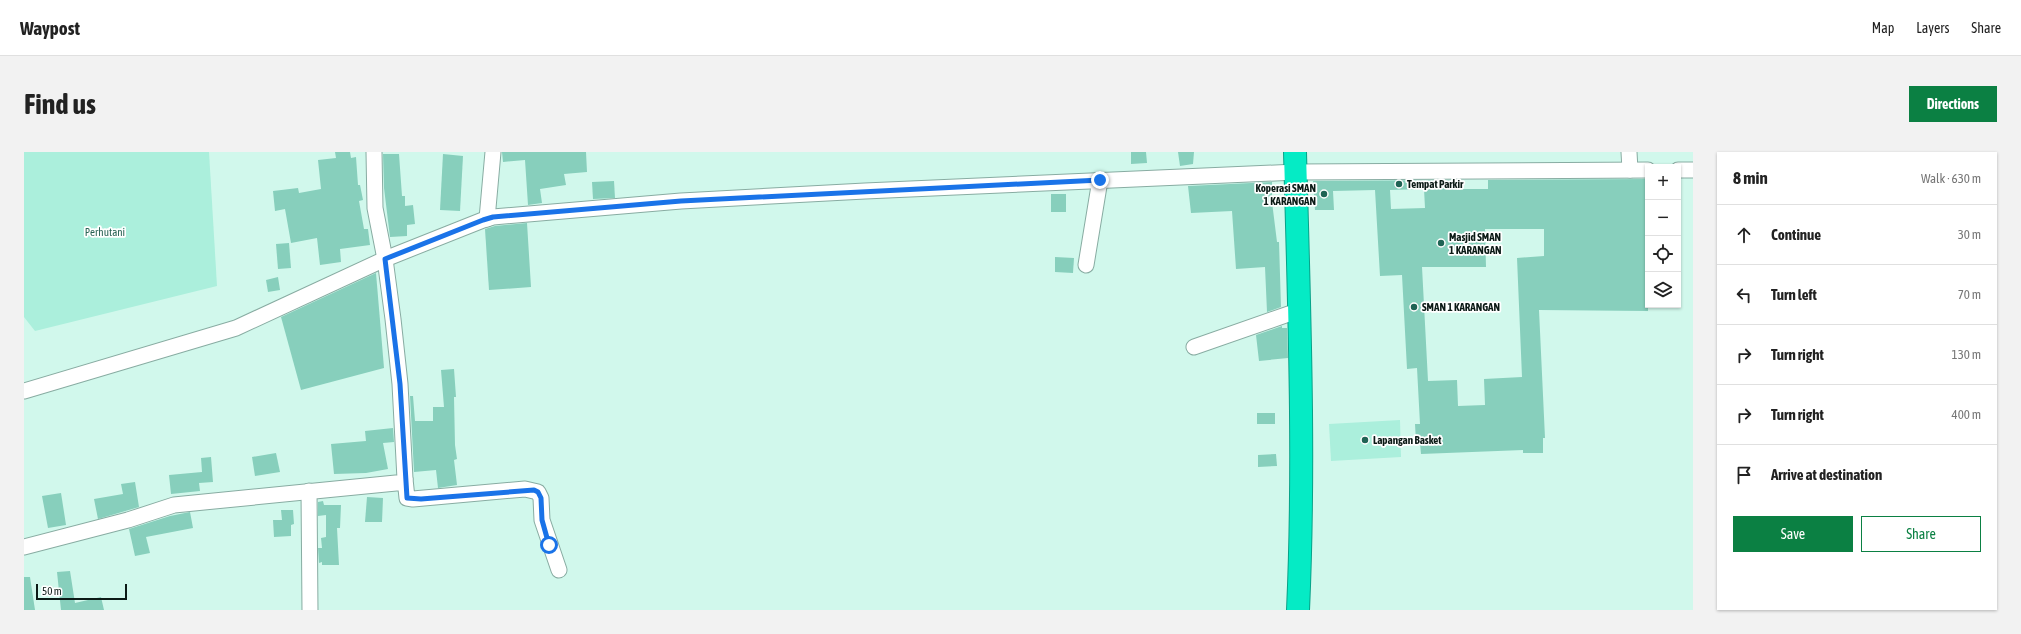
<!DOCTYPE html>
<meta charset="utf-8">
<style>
:root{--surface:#fff;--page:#f2f2f2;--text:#222;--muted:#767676;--line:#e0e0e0;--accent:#0b8043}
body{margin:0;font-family:"Asap Condensed",sans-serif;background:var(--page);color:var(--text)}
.controls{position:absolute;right:12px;top:12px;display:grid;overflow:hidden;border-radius:0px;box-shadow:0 1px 3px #0004}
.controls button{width:36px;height:36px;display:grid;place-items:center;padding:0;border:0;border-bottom:1px solid var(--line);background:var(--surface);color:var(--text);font:20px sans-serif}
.scale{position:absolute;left:12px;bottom:10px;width:91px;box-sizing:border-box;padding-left:4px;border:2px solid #0b1a16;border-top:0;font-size:11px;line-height:14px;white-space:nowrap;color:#0b1a16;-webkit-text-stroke:3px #fff;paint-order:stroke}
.stop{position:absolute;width:12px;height:12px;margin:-9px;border:3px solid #1a73e8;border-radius:50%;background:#fff}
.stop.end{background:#1a73e8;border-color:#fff;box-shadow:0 1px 4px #0008}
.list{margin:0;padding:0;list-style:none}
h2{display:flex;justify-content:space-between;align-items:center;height:52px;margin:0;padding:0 16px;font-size:17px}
h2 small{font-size:13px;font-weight:400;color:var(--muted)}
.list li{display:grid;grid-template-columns:26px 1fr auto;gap:12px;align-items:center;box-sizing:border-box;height:60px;padding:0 16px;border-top:1px solid var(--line)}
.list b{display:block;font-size:15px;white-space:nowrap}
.list em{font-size:13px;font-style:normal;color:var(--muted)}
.actions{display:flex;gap:8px;padding:12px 16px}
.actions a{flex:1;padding:9px 0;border:1px solid var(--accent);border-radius:0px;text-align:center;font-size:14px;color:var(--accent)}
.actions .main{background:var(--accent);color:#fff}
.icon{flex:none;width:22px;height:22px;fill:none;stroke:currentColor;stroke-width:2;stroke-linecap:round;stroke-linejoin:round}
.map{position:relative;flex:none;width:1669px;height:458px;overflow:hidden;border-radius:0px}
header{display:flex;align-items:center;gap:24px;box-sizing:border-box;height:56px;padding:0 20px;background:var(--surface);border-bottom:1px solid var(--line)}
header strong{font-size:19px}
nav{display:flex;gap:22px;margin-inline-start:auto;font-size:14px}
.intro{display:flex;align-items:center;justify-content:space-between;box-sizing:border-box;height:96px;padding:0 24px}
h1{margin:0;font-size:28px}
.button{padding:10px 18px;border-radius:0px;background:var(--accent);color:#fff;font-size:14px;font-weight:700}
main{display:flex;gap:24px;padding:0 24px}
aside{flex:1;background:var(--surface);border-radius:0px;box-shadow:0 1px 3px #0004}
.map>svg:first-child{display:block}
.green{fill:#abefdc}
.building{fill:#87cfbc;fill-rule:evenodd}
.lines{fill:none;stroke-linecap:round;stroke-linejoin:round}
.minor-casing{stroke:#88aca2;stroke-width:17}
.highway-casing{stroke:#07a288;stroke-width:24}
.minor{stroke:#fff;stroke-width:15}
.highway{stroke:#05ebc5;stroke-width:22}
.route{stroke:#1a73e8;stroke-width:5}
.poi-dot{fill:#1f6354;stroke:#fff;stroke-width:1.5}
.labels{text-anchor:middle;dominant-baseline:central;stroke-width:3.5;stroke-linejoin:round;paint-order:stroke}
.poi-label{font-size:11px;font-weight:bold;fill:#0b1a16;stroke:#fff;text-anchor:start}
.park-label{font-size:11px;fill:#276153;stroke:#fff}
</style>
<header>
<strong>Waypost</strong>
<nav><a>Map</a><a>Layers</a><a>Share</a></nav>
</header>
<div class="intro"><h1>Find us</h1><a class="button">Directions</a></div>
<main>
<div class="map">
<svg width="1669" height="458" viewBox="0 0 1669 458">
<rect width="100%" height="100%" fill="#d1f8ec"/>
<g class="green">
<path d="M 0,0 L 185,0 L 193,134 L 11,179 L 0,165 Z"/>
<path d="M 1376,268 L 1377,305 L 1307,309 L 1305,272 Z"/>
</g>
<g class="building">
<path d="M 311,0 L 326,0 L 327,6 L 332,5 L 334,33 L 336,33 L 339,48 L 335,49 L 340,77 L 344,77 L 346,93 L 316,97 L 317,110 L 296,113 L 293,86 L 267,91 L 261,57 L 251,59 L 249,39 L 274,36 L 275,41 L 297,37 L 294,8 L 312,6 Z"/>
<path d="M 478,0 L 562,0 L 563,20 L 540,22 L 542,33 L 516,37 L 518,51 L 504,53 L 501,8 L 479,10 Z"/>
<path d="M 1107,0 L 1122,0 L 1123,11 L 1107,12 Z"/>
<path d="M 1154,0 L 1170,0 L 1169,12 L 1156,14 Z"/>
<path d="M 359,2 L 375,2 L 378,44 L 381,44 L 381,54 L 389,53 L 391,72 L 383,73 L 383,84 L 366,85 L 360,36 Z"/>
<path d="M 419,2 L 439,4 L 436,59 L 416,58 Z"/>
<path d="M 1624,27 L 1624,159 L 1515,158 L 1521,286 L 1519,286 L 1519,301 L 1499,301 L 1499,298 L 1397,302 L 1396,291 L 1392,291 L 1391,272 L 1396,272 L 1393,216 L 1383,217 L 1378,123 L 1356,124 L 1351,38 L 1309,39 L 1310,58 L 1291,58 L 1289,29 L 1437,28 L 1437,37 L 1464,37 L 1464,28 ZM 1400,37 L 1401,56 L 1367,57 L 1366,38 ZM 1461,77 L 1520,77 L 1520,104 L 1493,106 L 1498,225 L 1460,227 L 1461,253 L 1434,254 L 1433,228 L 1404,229 L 1398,115 L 1462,115 Z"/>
<path d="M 590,29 L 591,46 L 569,47 L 568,30 Z"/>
<path d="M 1248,30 L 1248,50 L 1253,90 L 1255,90 L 1257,155 L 1243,160 L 1241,115 L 1212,117 L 1208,59 L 1167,61 L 1164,34 Z"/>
<rect x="1027" y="42" width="15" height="18"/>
<path d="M 503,71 L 507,135 L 465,138 L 461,77 L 471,74 Z"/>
<path d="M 265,91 L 267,116 L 254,117 L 252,92 Z"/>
<path d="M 1031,105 L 1050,106 L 1049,121 L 1031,120 Z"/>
<path d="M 352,121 L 360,216 L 277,238 L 257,165 Z"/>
<path d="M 254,125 L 256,138 L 244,140 L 242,128 Z"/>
<path d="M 1258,174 L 1258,176 L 1263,176 L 1264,206 L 1235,209 L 1232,183 Z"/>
<path d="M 430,217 L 432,245 L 430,245 L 431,293 L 433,307 L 430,308 L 433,333 L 414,336 L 412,318 L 390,320 L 386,244 L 389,244 L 391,269 L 409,269 L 409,255 L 420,255 L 417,218 Z"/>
<rect x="1233" y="261" width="18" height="11"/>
<path d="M 369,276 L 370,290 L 359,291 L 364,317 L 342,321 L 310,322 L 307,292 L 342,289 L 341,279 Z"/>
<path d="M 252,301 L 256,320 L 231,324 L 228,305 Z"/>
<path d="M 1252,302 L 1253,314 L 1234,315 L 1234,303 Z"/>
<path d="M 187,305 L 189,330 L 175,331 L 176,339 L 147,342 L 145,323 L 178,320 L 177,306 Z"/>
<path d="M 111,330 L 115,355 L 74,367 L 70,347 L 99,342 L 97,332 Z"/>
<path d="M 37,341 L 42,373 L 24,376 L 18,344 Z"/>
<path d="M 343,345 L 359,346 L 358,370 L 341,370 Z"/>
<path d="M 299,349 L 300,353 L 317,353 L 316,376 L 313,376 L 315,413 L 298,413 L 298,410 L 295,411 L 294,396 L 298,396 L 297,386 L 302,385 L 302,363 L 294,364 L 294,350 Z"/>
<path d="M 257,358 L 269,358 L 270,372 L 267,373 L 267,384 L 250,385 L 249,368 L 258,368 Z"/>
<path d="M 166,360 L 169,376 L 122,385 L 126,401 L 111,404 L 105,377 L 146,364 Z"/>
<path d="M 46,419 L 51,451 L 77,445 L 80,458 L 37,458 L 33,420 Z"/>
<path d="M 0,425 L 6,425 L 11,458 L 0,458 Z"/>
</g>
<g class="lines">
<defs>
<g id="minor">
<path d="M 1605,0 L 1606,18"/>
<path d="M 1654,18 L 1669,18"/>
<path d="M 463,67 L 469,0"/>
<path d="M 1062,113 L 1076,28"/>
<path d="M 1170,195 L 1276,158"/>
<path d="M 0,239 L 212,176 L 361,107 L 459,68 L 469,65 L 657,49 L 841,39 L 1272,20 L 1624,18"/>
<path d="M 381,327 L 383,346 L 389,347 L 501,337 L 514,340 L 517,346 L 518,368 L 535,418"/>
<path d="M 285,339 L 286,458"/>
<path d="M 0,395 L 104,368 L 150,353 L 372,331 L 377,331 L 381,327 L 376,232 L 369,167 L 361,107 L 351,56 L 350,0"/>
</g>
<path id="highway" d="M 1271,0 C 1275,152 1281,306 1274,458"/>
</defs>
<use href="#minor" class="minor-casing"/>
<use href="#highway" class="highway-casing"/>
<use href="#minor" class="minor"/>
<use href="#highway" class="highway"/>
</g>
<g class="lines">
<path class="route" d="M 525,393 L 518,368 L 517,346 L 514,340 L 510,338 L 397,347 L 383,346 L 376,232 L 361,107 L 459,68 L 469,65 L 657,49 L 1076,28"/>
</g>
<g class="poi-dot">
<circle cx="1375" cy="32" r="4"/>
<circle cx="1300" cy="42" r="4"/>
<circle cx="1417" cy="91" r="4"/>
<circle cx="1390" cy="155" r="4"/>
<circle cx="1341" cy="288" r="4"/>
</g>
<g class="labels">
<g class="poi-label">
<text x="1383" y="32">Tempat Parkir</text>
<text x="1292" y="36" text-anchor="end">Koperasi SMAN<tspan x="1292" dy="13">1 KARANGAN</tspan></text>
<text x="1425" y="85">Masjid SMAN<tspan x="1425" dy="13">1 KARANGAN</tspan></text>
<text x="1398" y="155">SMAN 1 KARANGAN</text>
<text x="1349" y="288">Lapangan Basket</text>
</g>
<g class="park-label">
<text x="81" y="80">Perhutani</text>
</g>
</g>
</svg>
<div class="controls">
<button>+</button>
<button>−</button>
<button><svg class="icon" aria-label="locate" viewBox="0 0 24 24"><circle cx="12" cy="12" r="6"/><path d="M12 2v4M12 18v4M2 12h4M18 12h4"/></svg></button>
<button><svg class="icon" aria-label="layers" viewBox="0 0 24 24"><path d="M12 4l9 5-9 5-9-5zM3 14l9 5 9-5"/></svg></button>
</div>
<div class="scale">50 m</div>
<div class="stop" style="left:525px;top:393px"></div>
<div class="stop end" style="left:1076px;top:28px"></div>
</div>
<aside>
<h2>8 min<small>Walk · 630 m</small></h2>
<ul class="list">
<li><svg class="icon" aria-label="ahead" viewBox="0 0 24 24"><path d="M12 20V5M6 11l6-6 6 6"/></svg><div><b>Continue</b></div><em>30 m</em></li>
<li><svg class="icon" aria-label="left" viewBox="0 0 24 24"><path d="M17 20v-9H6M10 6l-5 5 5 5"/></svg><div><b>Turn left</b></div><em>70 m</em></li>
<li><svg class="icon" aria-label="right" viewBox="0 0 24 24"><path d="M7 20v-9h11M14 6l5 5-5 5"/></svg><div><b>Turn right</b></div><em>130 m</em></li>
<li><svg class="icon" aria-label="right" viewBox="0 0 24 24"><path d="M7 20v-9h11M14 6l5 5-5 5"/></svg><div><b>Turn right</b></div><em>400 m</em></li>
<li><svg class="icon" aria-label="arrive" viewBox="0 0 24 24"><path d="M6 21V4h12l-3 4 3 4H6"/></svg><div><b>Arrive at destination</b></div></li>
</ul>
<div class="actions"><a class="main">Save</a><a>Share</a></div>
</aside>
</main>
